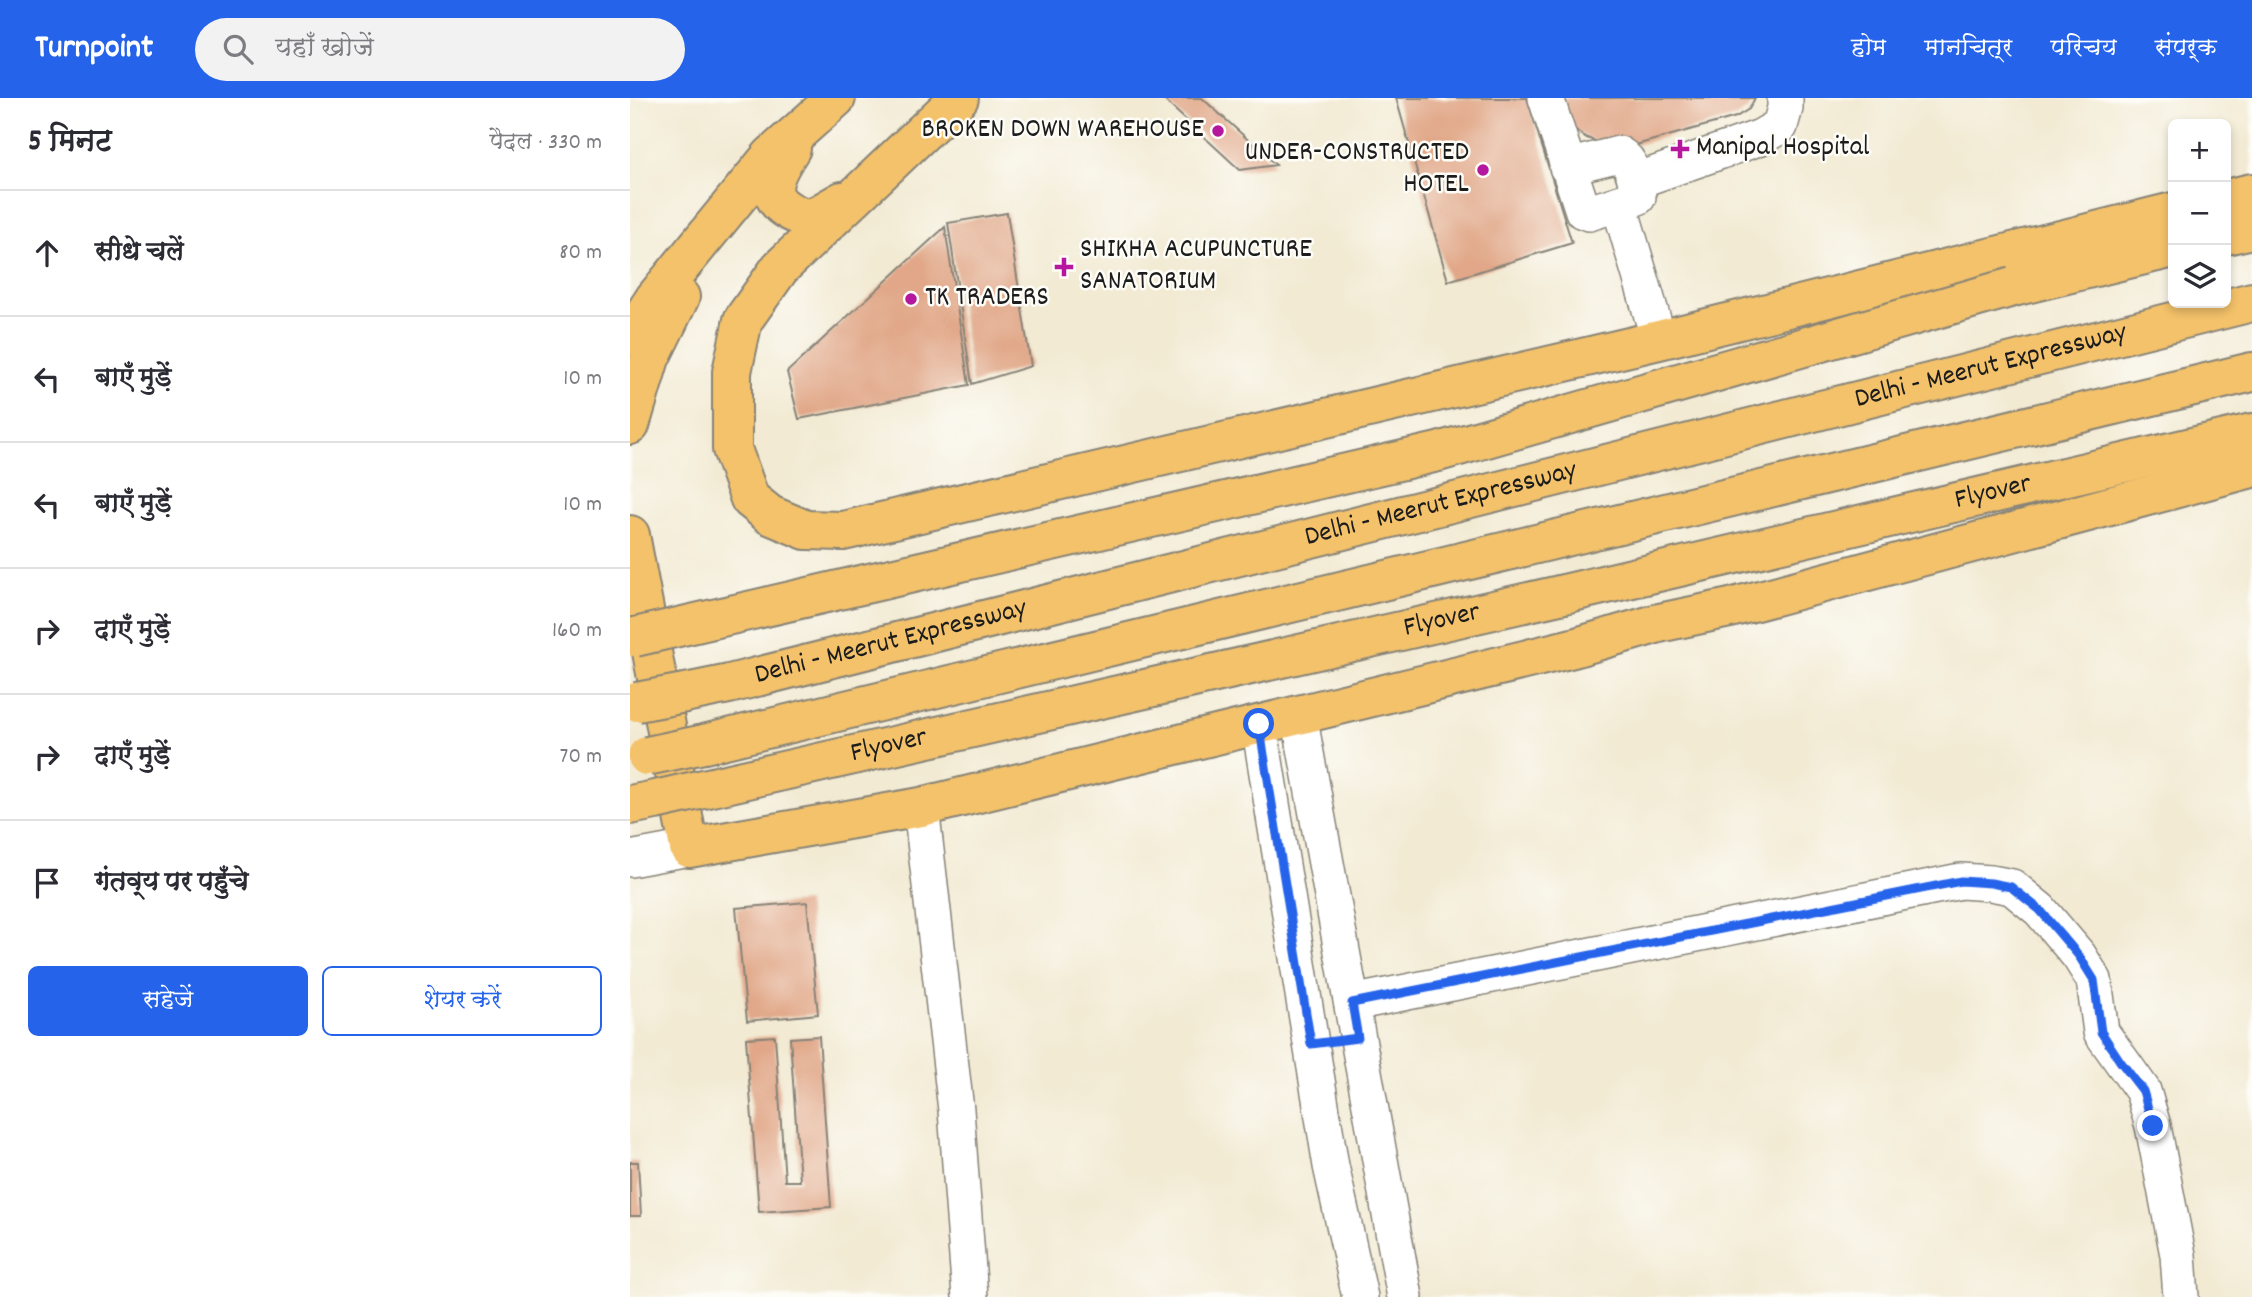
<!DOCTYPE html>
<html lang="hi">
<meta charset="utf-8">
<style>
:root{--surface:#fff;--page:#f2f2f3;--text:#2b2b33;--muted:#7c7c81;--line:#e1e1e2;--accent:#2563eb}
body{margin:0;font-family:Dekko,"Playpen Sans Deva",sans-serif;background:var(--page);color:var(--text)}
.controls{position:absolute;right:21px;top:21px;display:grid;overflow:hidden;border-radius:10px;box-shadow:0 4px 10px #0003}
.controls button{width:63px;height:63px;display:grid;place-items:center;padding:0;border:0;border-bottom:2px solid var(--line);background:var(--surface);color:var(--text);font:35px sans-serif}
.stop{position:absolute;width:21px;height:21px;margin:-16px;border:5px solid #2563eb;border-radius:50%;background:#fff}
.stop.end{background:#2563eb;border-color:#fff;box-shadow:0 2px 7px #0008}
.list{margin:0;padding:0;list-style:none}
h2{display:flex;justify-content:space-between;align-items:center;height:91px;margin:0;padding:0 28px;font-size:30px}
h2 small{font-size:23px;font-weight:400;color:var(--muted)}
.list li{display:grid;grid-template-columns:46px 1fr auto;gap:21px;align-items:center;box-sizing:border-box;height:126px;padding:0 28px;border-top:2px solid var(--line)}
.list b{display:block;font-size:26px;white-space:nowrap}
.list em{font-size:23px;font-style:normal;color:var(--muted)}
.actions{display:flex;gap:14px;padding:21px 28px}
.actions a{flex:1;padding:16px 0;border:2px solid var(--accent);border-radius:10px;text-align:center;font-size:24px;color:var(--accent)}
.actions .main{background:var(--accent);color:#fff}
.icon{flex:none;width:38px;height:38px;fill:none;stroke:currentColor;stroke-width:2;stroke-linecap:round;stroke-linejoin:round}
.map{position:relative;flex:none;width:1622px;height:1199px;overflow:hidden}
header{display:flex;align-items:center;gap:42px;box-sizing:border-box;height:98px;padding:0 35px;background:var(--accent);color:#fff}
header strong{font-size:33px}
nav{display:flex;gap:38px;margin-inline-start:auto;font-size:24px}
.search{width:490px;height:63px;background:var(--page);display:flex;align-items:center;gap:18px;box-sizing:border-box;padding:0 24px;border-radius:38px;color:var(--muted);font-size:26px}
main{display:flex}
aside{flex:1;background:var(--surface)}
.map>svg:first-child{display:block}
.building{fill:#e1a788}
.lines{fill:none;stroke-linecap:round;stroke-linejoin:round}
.minor-casing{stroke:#878378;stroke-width:38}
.highway-casing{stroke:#878378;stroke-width:42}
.minor{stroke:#fff;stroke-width:35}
.highway{stroke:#f4c26a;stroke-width:38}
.highway-bridge-casing{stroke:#878378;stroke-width:42;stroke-linecap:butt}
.highway-bridge{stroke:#f4c26a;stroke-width:38}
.route{stroke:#2563eb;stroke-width:9}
.poi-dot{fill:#b5179e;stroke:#fdfcf7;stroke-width:2.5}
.labels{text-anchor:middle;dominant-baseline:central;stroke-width:5;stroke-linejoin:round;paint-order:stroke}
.poi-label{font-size:28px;fill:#1c1c1c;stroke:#fdfcf7;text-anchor:start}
.street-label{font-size:28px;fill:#1c1c1c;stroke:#fdfcf7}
</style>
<header>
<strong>Turnpoint</strong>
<div class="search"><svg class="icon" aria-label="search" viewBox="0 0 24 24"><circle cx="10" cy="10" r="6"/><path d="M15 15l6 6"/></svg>यहाँ खोजें</div>
<nav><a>होम</a><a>मानचित्र</a><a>परिचय</a><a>संपर्क</a></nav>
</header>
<main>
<aside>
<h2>5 मिनट<small>पैदल · 330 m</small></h2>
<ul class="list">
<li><svg class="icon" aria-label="ahead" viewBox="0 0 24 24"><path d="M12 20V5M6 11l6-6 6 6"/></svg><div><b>सीधे चलें</b></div><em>80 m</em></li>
<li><svg class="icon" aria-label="left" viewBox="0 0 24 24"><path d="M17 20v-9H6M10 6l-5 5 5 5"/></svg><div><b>बाएँ मुड़ें</b></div><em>10 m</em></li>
<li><svg class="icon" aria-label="left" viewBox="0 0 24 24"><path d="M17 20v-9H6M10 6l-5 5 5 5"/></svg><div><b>बाएँ मुड़ें</b></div><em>10 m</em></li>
<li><svg class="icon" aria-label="right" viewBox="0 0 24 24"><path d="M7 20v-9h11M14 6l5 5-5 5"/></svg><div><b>दाएँ मुड़ें</b></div><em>160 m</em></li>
<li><svg class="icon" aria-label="right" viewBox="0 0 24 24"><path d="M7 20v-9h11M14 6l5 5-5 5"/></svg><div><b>दाएँ मुड़ें</b></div><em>70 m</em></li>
<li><svg class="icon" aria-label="arrive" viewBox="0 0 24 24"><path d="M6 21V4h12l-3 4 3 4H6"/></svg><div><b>गंतव्य पर पहुँचे</b></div></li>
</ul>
<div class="actions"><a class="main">सहेजें</a><a>शेयर करें</a></div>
</aside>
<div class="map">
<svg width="1622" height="1199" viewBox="0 0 1622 1199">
<rect width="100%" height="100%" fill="#fdfcf7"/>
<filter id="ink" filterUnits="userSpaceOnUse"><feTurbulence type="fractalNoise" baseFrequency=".0143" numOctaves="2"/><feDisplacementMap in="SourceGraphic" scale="14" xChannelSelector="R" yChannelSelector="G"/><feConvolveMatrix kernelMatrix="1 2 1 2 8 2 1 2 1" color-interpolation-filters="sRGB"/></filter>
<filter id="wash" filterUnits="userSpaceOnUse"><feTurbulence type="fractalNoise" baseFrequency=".00686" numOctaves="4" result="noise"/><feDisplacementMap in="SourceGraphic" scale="28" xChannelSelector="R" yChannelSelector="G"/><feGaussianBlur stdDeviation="1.57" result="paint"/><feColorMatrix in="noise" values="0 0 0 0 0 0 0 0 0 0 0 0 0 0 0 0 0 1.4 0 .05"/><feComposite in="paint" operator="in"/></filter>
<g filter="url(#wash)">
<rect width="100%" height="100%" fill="#f2ead3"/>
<g id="blocks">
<g class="building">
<path d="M 532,0 L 572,0 L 646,67 L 610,72 Z"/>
<path d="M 766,0 L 897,0 L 942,145 L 818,183 Z"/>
<path d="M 930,0 L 1125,0 L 1119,11 L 1106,19 L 1006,47 L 970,45 L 957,40 L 945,32 L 935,16 Z"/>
<path d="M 377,115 L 401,268 L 342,286 L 318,125 Z"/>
<path d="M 315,129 L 339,287 L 169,321 L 157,274 Z"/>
<path d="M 177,804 L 188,916 L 117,923 L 106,810 Z"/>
<path d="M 145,938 L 155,1083 L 170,1083 L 160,940 L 189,938 L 201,1109 L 129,1114 L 116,940 Z"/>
<path d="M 0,1064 L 8,1064 L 11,1118 L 0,1118 Z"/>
</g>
</g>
</g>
<g filter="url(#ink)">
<use href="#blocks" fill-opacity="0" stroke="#878378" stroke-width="2"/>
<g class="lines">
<defs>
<g id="minor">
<path d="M 916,0 L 953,113 L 959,115 L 1008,99 C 1006,84 1004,64 989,56 L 937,69"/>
<path d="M 1006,83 L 1131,39 L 1150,28 L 1155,10 L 1155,0"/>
<path d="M 989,106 L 1029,242"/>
<path d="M 669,617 L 775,1199"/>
<path d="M 629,626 L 701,1068 L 730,1199"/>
<path d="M 291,709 L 326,1012 L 340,1199"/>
<path d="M 0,761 L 59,750"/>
<path d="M 722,905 L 1331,783 L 1361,785 L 1382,789 L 1410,812 L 1449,858 L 1464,882 L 1471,934 L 1513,993 L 1523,1028 L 1548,1157 L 1551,1199"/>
</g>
<g id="highway">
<path d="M 329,0 L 150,170 L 113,222 L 102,274 L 102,351 L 120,401 L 140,417 L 176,432 L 213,433 L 1029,242 L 1543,114"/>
<path d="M 161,50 C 140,82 130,104 175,120 L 186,118 L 212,103"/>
<path d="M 1596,101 L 1622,95"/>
<path d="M 1596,137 L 1622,131"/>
<path d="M 1383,189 L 1543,150"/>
<path d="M 0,238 L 25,200 L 141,58 L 206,0"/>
<path d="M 0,327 L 20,260 L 50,199"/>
<path d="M 0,437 L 59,750 L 291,709 L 943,550 L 1029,525 L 1100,510 L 1622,370"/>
<path id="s1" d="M 934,496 L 1622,335"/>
<path id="s2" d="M 55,595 L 99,586 L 1622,204"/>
<path d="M 74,646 L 1622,274"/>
<path d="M 0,707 L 25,702"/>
</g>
</defs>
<use href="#minor" class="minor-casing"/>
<use href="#highway" class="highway-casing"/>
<use href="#minor" class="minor"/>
<use href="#highway" class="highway"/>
<defs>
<g id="highway-bridge">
<path d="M 5,539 L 808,354 L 1383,189"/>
<path d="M 7,604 L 55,595"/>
<path d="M 17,658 L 74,646"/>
<path id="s3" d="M 25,702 L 934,496"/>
</g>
</defs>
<use href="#highway-bridge" class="highway-bridge-casing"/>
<use href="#highway-bridge" class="highway-bridge"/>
</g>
</g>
<g class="lines" filter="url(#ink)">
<path class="route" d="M 629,626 L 681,946 L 728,940 L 722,905 L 1331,783 L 1361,785 L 1381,789 L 1410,812 L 1449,858 L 1464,882 L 1471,934 L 1490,963 L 1513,993 L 1523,1028"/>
</g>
<g class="poi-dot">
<circle cx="588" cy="33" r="7"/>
<path d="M1046.5 40.5h7v7h7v7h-7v7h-7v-7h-7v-7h7z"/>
<circle cx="853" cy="72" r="7"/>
<path d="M430.5 158.5h7v7h7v7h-7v7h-7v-7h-7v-7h7z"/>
<circle cx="281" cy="201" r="7"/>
</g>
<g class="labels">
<g class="poi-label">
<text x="574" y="33" text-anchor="end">BROKEN DOWN WAREHOUSE</text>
<text x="1066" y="51">Manipal Hospital</text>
<text x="839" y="56" text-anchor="end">UNDER-CONSTRUCTED<tspan x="839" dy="32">HOTEL</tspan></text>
<text x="450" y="153">SHIKHA ACUPUNCTURE<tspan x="450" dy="32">SANATORIUM</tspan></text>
<text x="295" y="201">TK TRADERS</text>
</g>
<g class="street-label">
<text stroke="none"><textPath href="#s2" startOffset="1346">Delhi - Meerut Expressway</textPath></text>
<text stroke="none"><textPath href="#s1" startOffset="441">Flyover</textPath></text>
<text stroke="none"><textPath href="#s2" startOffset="779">Delhi - Meerut Expressway</textPath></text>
<text stroke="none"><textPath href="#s3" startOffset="807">Flyover</textPath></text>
<text stroke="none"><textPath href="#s2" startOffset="212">Delhi - Meerut Expressway</textPath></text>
<text stroke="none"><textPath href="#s3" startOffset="240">Flyover</textPath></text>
</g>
</g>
</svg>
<div class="controls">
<button>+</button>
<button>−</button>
<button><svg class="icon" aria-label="layers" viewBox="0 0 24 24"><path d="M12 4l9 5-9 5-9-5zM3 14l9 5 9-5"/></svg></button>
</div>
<div class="stop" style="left:629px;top:626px"></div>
<div class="stop end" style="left:1523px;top:1028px"></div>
</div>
</main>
